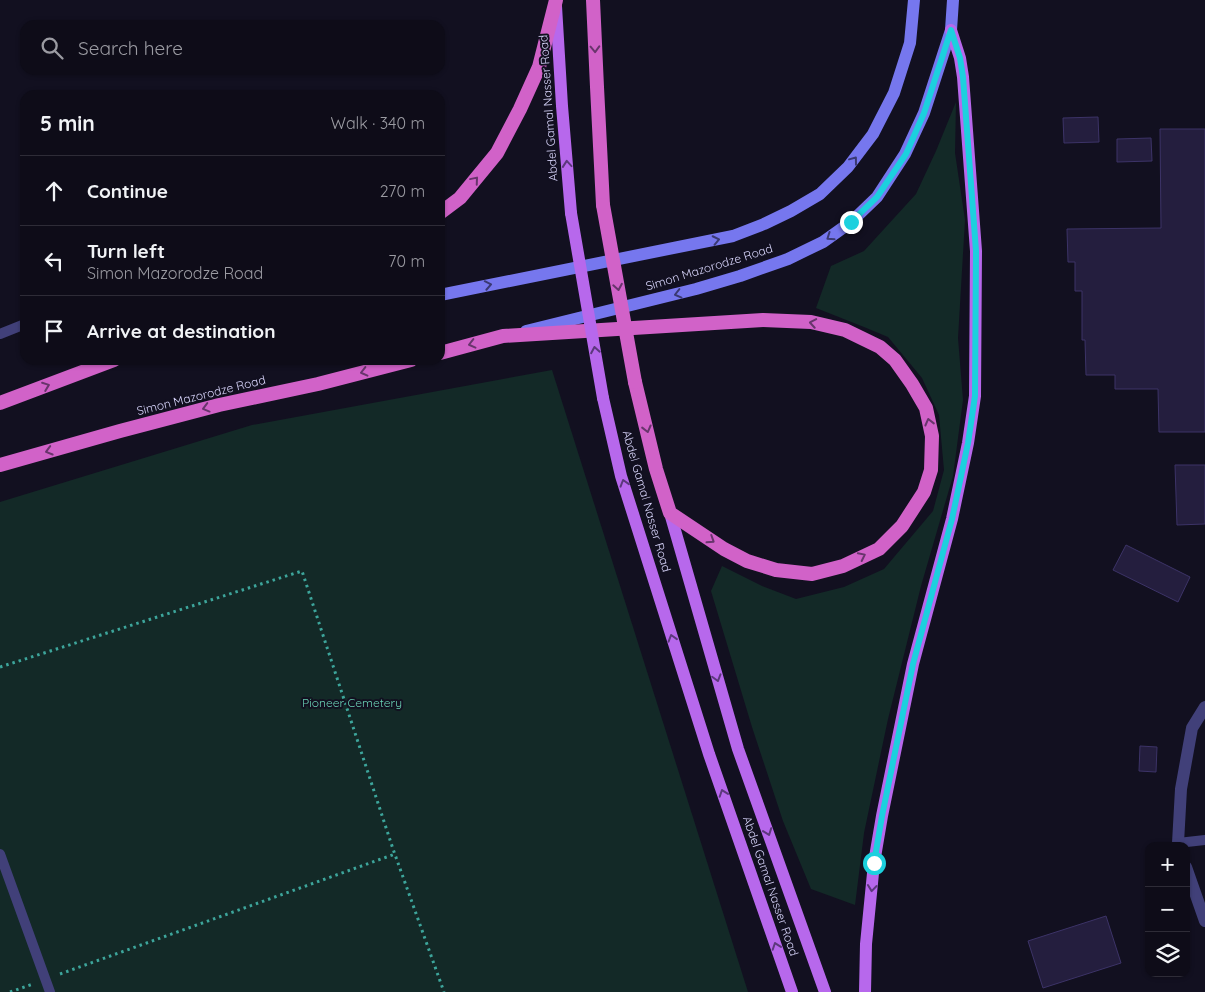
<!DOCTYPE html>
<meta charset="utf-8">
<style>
:root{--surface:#0e0c18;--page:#1c1a25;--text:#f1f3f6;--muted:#9b9ba2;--line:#2e2c37}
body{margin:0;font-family:Quicksand,sans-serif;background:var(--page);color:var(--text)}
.controls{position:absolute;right:15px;bottom:15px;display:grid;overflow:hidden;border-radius:10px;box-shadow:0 1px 4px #0004}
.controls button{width:45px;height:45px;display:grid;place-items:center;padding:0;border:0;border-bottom:1px solid var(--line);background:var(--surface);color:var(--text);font:25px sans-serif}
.stop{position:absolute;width:15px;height:15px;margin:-11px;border:4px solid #1cd0de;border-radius:50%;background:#fff}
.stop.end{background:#1cd0de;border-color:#fff;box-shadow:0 1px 5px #0008}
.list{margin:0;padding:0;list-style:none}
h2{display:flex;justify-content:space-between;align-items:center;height:65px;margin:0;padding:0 20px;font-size:21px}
h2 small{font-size:16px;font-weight:400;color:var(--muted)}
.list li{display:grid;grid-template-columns:32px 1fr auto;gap:15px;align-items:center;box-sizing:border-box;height:70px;padding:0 20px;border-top:1px solid var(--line)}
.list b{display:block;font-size:19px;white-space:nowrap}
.list p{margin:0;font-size:16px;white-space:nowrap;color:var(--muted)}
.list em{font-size:16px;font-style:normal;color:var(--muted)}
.icon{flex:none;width:28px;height:28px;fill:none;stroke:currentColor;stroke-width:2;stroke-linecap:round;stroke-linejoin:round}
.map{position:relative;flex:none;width:1205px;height:992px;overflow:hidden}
.search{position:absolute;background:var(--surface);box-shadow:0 1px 4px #0004;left:20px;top:20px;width:425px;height:55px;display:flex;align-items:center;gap:12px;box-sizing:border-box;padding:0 18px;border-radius:15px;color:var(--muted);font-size:19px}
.panel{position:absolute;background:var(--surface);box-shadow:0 1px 4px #0004;left:20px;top:90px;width:425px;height:275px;border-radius:15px}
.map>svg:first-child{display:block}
.green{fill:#132927}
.building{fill:#241e3e;stroke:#3c3367}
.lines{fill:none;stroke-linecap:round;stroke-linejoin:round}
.path{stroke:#3da59b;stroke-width:3;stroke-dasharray:2.5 4;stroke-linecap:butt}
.service{stroke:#414079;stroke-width:10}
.tertiary{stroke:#414079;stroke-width:12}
.secondary{stroke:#7677ee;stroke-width:12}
.primary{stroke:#b768ec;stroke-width:12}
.trunk{stroke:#d162c8;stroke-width:14}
.primary-bridge{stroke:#b768ec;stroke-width:12}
.trunk-bridge{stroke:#d162c8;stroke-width:14}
.oneway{stroke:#68356c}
.oneway2{stroke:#3a3972}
.oneway3{stroke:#5c387c}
.route{stroke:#1cd0de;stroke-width:6}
.labels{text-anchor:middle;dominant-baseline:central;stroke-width:4;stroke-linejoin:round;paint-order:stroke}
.street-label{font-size:12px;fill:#d7d4fa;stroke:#121020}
.park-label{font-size:12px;fill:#69d0b3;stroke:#121020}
</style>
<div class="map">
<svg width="1205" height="992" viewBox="0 0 1205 992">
<rect width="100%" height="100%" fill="#121020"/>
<g class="green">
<path d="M 956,102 L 955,153 L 965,220 L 958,338 L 963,400 L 953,476 L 921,586 L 888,719 L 864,833 L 855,905 L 811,889 L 783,821 L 752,727 L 711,591 L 722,566 L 762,586 L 796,599 L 844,587 L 884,569 L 933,511 L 944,470 L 939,415 L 922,378 L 888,337 L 864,327 L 816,308 L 831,266 L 864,251 L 916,194 L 936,151 Z"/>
<path d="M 552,370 L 748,992 L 0,992 L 0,502 L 252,425 Z"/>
</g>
<g class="building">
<path d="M 1098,117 L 1099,142 L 1064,143 L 1063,118 Z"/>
<path d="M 1160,129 L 1205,129 L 1205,432 L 1159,432 L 1158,389 L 1115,389 L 1115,375 L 1086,375 L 1085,340 L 1082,340 L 1082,291 L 1075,291 L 1075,262 L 1068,262 L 1067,229 L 1161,228 Z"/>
<path d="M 1151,138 L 1152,161 L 1117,162 L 1117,139 Z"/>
<path d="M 1175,465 L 1205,465 L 1205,524 L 1177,525 Z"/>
<path d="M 1126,545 L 1190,577 L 1178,602 L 1113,570 Z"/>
<path d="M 1140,746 L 1157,747 L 1156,772 L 1139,771 Z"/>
<path d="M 1106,916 L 1121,963 L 1043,988 L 1028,941 Z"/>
</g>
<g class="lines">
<g class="path">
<path d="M 0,667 L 302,571 L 393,849 L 444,992"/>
<path d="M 60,974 L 395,854"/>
<path d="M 10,992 L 33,984"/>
</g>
<g class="service">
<path d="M 0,334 L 25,324"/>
<path d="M 1178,843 L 1205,840"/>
<path d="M 0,854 L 50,992"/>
</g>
<g class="tertiary">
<path d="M 1179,846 L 1178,843 L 1181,789 L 1192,728 L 1205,707"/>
<path d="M 1186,867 L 1205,921"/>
</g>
<g class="secondary">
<path d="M 440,295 L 733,236 L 764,224 L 791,211 L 820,194 L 848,167 L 873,134 L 894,93 L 910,43 L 914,0"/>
<path d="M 526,331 L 696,289 L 740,276 L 788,259 L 823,242 L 851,222 L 877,197 L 905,154 L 924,113 L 951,30 L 953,0"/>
</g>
<g class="primary">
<path d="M 556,6 L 562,106 L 571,213"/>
<path d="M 603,398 L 621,476 L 709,754 L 792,992"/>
<path d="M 670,513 L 738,749 L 825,992"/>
<path d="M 865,992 L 866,944 L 874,863 L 882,816 L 913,664 L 952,519 L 968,443 L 975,396 L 976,251 L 963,77 L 960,58 L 951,30"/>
</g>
<g class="trunk">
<path d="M 593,0 L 597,87 L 603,205"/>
<path d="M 440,213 L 460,198 L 497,153 L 520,109 L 539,67 L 556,0"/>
<path d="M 440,353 L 503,336 L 763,320 L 811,322 L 845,330 L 880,347 L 895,360 L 912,384 L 926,408 L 932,436 L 931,470 L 924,492 L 902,526 L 879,549 L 843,566 L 812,574 L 776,570 L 747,561 L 724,549 L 670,513 L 656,469 L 635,382"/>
<path d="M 0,403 L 114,360"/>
<path d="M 0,465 L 120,431 L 219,405 L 318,384 L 411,360"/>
</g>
<path class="primary-bridge" d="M 571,213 L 603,398"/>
<path class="trunk-bridge" d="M 603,205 L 635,382"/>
</g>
<defs><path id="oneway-chevron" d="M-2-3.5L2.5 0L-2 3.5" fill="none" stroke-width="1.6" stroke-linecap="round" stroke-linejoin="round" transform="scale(1.25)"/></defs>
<g class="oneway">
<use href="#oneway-chevron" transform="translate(595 49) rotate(88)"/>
<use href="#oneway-chevron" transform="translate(475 180) rotate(-50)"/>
<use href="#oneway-chevron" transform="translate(618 287) rotate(80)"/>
<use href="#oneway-chevron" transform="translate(813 323) rotate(-170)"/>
<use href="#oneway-chevron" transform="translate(472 344) rotate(166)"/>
<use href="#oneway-chevron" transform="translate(364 372) rotate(166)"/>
<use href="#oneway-chevron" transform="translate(46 386) rotate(-21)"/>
<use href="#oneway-chevron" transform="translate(206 408) rotate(165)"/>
<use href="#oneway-chevron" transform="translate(929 422) rotate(-104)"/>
<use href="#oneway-chevron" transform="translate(647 429) rotate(76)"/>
<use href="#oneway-chevron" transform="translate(49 451) rotate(164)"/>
<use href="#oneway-chevron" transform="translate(711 540) rotate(33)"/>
<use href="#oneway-chevron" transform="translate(862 556) rotate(-26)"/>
</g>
<g class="oneway2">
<use href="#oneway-chevron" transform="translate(854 160) rotate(-53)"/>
<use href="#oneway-chevron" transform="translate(830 237) rotate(145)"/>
<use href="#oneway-chevron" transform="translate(716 240) rotate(-12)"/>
<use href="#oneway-chevron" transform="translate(488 285) rotate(-11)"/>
<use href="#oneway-chevron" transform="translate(678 294) rotate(166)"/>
</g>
<g class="oneway3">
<use href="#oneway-chevron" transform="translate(567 164) rotate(-95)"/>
<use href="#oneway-chevron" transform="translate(595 350) rotate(-100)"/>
<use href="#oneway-chevron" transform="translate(624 483) rotate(-107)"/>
<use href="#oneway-chevron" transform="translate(672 638) rotate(-107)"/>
<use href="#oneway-chevron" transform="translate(717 678) rotate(74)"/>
<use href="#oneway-chevron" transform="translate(723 793) rotate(-109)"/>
<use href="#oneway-chevron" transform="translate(768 832) rotate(70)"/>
<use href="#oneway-chevron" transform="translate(872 888) rotate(96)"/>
<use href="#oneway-chevron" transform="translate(776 946) rotate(-109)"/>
</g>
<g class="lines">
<path class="route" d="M 851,222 L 877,197 L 906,154 L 924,113 L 951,30 L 960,58 L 963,77 L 976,251 L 975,396 L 968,443 L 952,519 L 913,664 L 882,816 L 874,863"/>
</g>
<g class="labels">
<g class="street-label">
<text transform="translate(548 108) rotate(-94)">Abdel Gamal Nasser Road</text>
<text transform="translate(709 267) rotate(-17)">Simon Mazorodze Road</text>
<text transform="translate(201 395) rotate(-14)">Simon Mazorodze Road</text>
<text transform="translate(647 501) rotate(74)">Abdel Gamal Nasser Road</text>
<text transform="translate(771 886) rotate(71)">Abdel Gamal Nasser Road</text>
</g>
<g class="park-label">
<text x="352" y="702">Pioneer Cemetery</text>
</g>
</g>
</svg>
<div class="controls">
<button>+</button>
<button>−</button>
<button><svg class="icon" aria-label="layers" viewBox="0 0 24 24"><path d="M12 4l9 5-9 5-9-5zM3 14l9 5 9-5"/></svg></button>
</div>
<div class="stop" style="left:874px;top:863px"></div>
<div class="stop end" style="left:851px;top:222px"></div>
<div class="search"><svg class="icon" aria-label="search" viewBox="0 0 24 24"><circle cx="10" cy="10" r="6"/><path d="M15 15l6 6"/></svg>Search here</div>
<section class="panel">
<h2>5 min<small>Walk · 340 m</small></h2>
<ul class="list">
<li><svg class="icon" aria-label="ahead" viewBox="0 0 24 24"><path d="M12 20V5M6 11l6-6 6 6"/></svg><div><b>Continue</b></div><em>270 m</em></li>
<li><svg class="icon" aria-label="left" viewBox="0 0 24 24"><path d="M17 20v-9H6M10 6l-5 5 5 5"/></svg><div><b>Turn left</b><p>Simon Mazorodze Road</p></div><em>70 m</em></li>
<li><svg class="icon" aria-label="arrive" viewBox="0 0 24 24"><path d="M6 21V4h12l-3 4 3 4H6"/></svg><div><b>Arrive at destination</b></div></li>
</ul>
</section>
</div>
